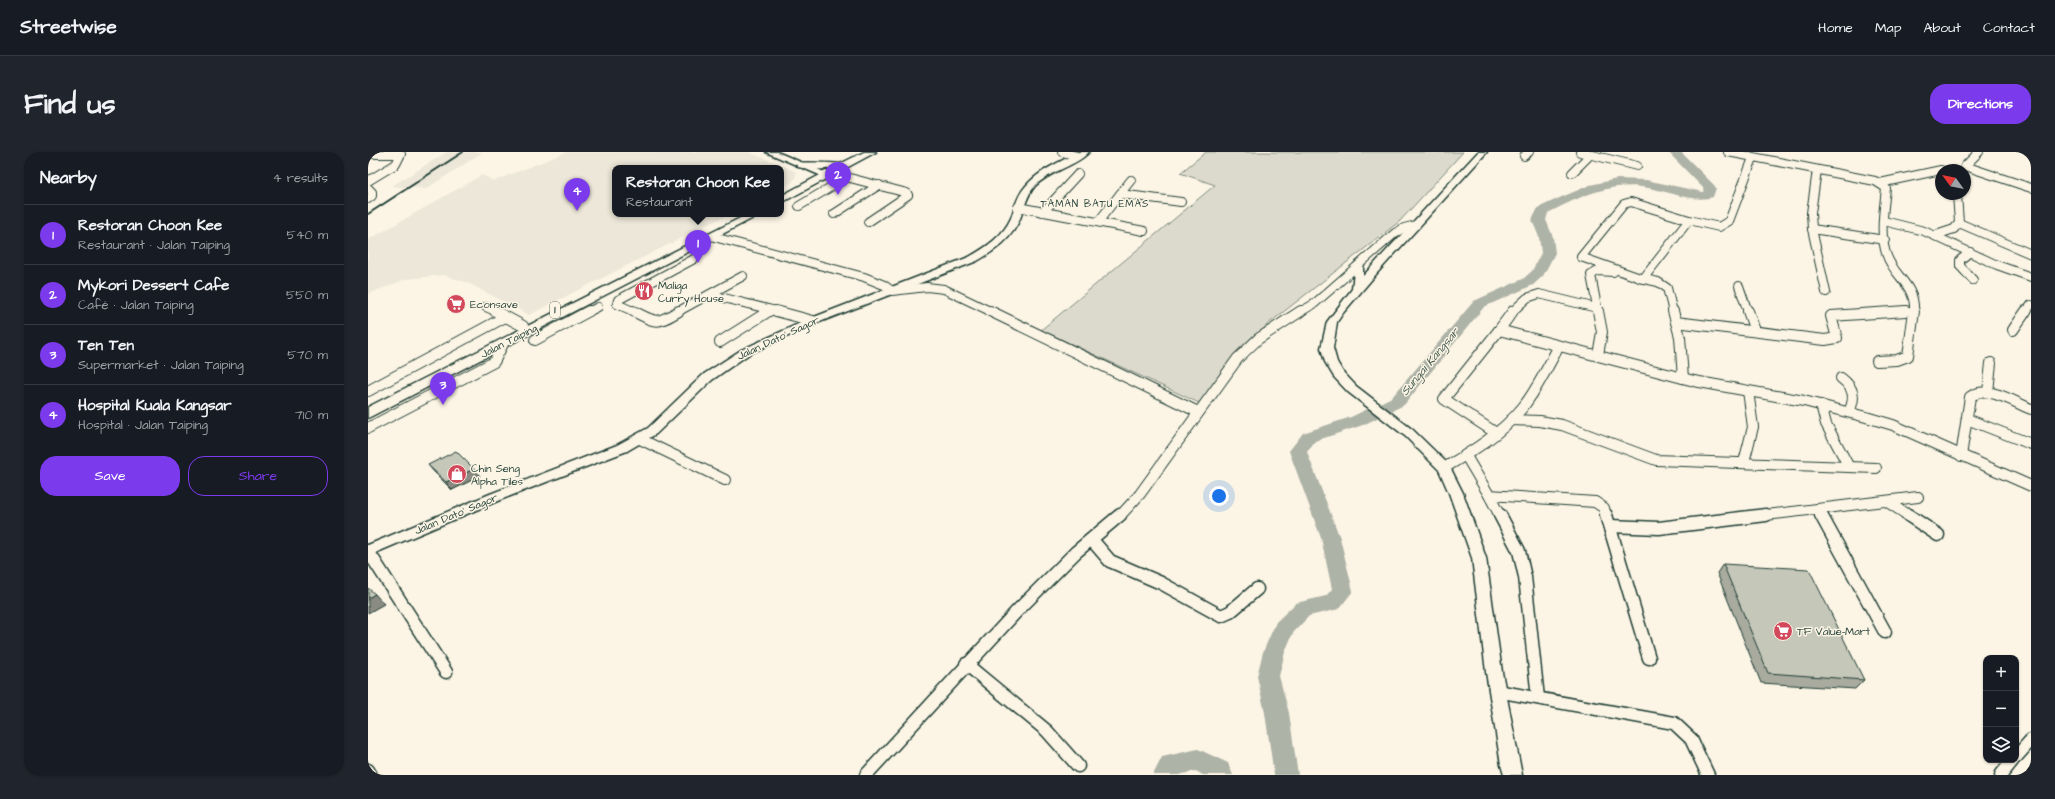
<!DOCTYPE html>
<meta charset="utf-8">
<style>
:root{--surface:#171b24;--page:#20242c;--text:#f1f3f6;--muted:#9ea1a6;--line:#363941;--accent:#7c3aed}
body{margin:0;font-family:"Architects Daughter",sans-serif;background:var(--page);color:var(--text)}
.controls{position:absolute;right:12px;bottom:12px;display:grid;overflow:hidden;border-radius:8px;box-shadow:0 1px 3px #0004}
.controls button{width:36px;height:36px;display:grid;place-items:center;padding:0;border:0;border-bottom:1px solid var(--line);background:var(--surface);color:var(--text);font:20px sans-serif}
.compass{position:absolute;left:1567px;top:12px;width:36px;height:36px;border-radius:50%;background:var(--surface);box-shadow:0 1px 3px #0004;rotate:303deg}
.you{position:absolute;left:851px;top:344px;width:14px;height:14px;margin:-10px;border:3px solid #fff;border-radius:50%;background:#1a73e8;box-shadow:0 0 0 6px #1a73e833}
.badge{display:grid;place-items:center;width:26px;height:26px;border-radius:50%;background:var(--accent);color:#fff;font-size:13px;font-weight:700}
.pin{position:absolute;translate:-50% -33px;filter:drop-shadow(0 1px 2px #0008)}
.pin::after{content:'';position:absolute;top:21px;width:14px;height:12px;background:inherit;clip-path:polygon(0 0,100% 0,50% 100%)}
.popup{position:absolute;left:244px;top:13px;width:172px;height:52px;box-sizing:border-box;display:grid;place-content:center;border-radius:8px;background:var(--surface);filter:drop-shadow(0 1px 3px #0005);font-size:13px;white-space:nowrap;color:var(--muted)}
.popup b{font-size:15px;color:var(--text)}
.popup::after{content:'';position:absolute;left:50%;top:100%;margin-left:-8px;border:8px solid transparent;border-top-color:var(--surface)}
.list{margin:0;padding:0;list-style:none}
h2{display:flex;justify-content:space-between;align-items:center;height:52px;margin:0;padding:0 16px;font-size:17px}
h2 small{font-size:13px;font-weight:400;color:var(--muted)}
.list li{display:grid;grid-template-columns:26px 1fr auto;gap:12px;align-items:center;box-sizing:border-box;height:60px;padding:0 16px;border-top:1px solid var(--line)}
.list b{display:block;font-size:15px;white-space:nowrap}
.list p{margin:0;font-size:13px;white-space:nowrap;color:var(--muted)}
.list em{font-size:13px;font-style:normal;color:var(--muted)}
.actions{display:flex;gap:8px;padding:12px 16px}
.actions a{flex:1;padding:9px 0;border:1px solid var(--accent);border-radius:16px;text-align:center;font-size:14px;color:var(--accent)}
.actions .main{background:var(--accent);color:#fff}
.icon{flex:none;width:22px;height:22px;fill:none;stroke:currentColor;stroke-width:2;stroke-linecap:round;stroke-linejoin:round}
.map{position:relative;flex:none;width:1663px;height:623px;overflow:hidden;border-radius:16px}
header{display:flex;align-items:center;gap:24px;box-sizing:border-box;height:56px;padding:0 20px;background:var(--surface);border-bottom:1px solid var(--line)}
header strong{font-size:19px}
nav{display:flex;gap:22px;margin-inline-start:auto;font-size:14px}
.intro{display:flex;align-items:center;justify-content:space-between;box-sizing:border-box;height:96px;padding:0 24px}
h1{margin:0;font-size:28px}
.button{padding:10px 18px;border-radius:16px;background:var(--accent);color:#fff;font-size:14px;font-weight:700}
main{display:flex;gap:24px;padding:0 24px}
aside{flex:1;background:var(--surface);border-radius:16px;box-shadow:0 1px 3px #0004}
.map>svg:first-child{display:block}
.built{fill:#ece7d8}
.green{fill:#dcdacc;stroke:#7e8c80}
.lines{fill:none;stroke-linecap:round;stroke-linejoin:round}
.river{fill:#aeb3a7;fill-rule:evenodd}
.minor-far2-casing{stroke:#1f3d34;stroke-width:10}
.minor-far1-casing{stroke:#1f3d34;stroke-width:12}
.minor-casing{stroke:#1f3d34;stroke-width:15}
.major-casing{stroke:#1f3d34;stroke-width:3}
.highway-casing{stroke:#1f3d34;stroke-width:3}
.minor-far2{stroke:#fcf5e5;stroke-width:8}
.minor-far1{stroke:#fcf5e5;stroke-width:10}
.minor{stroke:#fcf5e5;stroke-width:12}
.major{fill:#fcf5e5;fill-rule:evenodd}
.highway{fill:#fcf5e5;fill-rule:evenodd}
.rail{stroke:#1f3d34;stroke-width:2}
.wall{fill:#a9ab9f;stroke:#1f3d34}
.shaded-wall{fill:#8a8b82;stroke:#1f3d34}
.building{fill:#c5c7b9;stroke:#1f3d34}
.labels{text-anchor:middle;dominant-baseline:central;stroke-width:3;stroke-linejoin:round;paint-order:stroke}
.far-neighbourhood-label{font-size:10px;letter-spacing:1px;fill:#1f3d34;stroke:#fcf5e5}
.shield{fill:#fcf5e5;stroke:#617469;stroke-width:1}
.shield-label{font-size:10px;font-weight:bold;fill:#1f3d34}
.poi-label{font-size:11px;fill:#1f3d34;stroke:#fcf5e5;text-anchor:start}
.street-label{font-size:11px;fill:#1f3d34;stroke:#fcf5e5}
.water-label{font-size:12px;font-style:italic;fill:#435a51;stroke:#fcf5e5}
</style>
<header>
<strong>Streetwise</strong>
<nav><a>Home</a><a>Map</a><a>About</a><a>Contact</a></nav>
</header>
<div class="intro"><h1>Find us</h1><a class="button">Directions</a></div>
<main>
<aside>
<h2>Nearby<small>4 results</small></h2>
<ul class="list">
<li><span class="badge">1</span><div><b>Restoran Choon Kee</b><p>Restaurant · Jalan Taiping</p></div><em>540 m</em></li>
<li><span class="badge">2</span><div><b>Mykori Dessert Cafe</b><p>Café · Jalan Taiping</p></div><em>550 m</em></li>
<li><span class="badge">3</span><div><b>Ten Ten</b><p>Supermarket · Jalan Taiping</p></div><em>570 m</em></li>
<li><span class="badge">4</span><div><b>Hospital Kuala Kangsar</b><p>Hospital · Jalan Taiping</p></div><em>710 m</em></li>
</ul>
<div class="actions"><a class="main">Save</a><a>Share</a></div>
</aside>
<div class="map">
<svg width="1663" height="623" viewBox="0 0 1663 623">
<rect width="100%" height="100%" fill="#fcf5e5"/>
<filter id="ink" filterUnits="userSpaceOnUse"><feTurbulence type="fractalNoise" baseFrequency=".025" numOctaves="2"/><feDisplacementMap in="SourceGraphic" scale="8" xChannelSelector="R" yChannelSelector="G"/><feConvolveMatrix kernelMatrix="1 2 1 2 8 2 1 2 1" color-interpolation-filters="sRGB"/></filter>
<g filter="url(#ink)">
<g class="built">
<path d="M 79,0 L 115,0 L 58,37 L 24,34 Z"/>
<path d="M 199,0 L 381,0 L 429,20 L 425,30 L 413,36 L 413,16 L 247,16 L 247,62 L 361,62 L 161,163 L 100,131 L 76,123 L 38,127 L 0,142 L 0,88 L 114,23 L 126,29 Z"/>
</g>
<path class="green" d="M 838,0 L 1095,0 L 1032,69 L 900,172 L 831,251 L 673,178 L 847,33 L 812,21 Z"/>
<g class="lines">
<g class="river">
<path d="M 1300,0 L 1313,0 L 1346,33 L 1348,36 L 1345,45 C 1324,51 1301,39 1280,36 C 1244,29 1211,45 1180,61 L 1178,68 L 1185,85 L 1187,101 L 1175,124 L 1165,133 L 1116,155 L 1036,253 L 995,273 L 947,289 L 939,300 L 972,386 L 985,439 L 971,457 L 941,464 L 925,481 L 917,500 L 911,524 L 921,561 L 930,623 L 906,623 L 897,561 L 889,524 L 895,500 L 908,470 L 928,451 L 958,444 L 964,437 L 953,386 L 921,299 L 935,281 L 983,265 L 1024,245 L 1106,149 L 1155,127 L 1164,119 L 1173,101 L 1171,85 L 1164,68 L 1170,56 L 1189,47 L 1222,33 L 1249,27 L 1278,28 L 1335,40 L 1336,37 Z"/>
<path d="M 830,597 L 860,611 L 865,623 L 835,623 L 828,619 L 810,623 L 785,623 L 794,605 Z"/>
</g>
<defs>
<g id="minor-far2">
<path d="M 694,0 L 709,4"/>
<path d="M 1212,0 L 1269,14"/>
<path d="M 1360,0 L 1507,29 L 1518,36 C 1516,57 1511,83 1519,104 C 1527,126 1548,133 1546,160"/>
<path d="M 1611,0 L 1597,14 L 1663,36"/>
<path d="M 0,2 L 33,2 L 28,12 L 0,29"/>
<path d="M 1156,4 L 1161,0"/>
<path d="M 1449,18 L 1443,61 L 1444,77 L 1458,140"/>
<path d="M 1204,21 L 1222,3"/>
<path d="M 459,23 L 482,26 L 539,41 L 540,43 L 500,70"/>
<path d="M 1512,31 L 1573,18"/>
<path d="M 0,36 L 4,40 L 4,44 L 0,47"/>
<path d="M 752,42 L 813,50"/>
<path d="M 1263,50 L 1321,68 L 1275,127 L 1213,105 L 1256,52 Z"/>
<path d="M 431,54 L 478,26"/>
<path d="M 650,55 L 776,79"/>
<path d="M 675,60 L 710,22"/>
<path d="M 466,62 L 511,33"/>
<path d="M 1321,68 L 1351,75 L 1361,69 L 1385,6"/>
<path d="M 1516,69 L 1556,79 L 1629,113 L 1663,125"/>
<path d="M 730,70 L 763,28"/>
<path d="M 1591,71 L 1663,102"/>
<path d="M 1444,77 L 1517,88"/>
<path d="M 1568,83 L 1586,77 L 1591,71 L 1589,42"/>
<path d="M 346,85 L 496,125 L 516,133 L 524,139 L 559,135 L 576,137 L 624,160"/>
<path d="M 1602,100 L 1592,108 L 1592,114 L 1605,128"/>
<path d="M 1272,126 L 1290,130 L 1299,136 L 1305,160"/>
<path d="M 1371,134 L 1380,160"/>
<path d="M 344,143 L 412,160"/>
<path d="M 118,155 L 129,160"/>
<path d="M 220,160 L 230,155"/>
<path d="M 267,160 L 249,152 L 250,148 L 326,107"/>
<path d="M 309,160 L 375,124"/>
<path d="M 399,160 L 403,158"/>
<path d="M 932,160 L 946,152 L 1027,81 L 1036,76 L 1048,73"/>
<path d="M 1144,160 L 1159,146 L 1171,142 L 1229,156"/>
<path d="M 1230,160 L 1223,123 L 1230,119 L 1245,120"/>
<path d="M 1521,160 L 1546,159"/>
<path d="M 1658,160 L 1663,153"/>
</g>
<g id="minor-far1">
<path d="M 127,159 L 155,174"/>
<path d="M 265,159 C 289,171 287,173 311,159"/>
<path d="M 408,159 L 445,169"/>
<path d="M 622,159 L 830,260"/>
<path d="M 1305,159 L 1312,185 L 1315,226"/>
<path d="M 1380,159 L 1387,179"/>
<path d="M 1308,170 L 1457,188 L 1469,186 L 1463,164 L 1538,159"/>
<path d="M 1131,178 L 1145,159"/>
<path d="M 1645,178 L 1658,159"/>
<path d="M 167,188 L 221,159"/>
<path d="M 352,190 L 401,159"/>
<path d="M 1230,203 L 1234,180 L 1230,159"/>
<path d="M 1509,209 L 1529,208 L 1540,204 L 1546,159"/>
<path d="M 1473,226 C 1486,236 1488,245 1481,260"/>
<path d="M 0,239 L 137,165"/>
<path d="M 1620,240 L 1623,211"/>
<path d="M 1453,253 L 1458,272 L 1481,315"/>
<path d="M 1599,267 L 1663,292"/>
<path d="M 1143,268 L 1172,269 L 1194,273 L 1288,308 L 1508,316"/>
<path d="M 0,276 L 126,210 L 135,192"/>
<path d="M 1128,281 L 1076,247 L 1131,178 L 1326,229 L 1436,249 L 1498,265 L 1525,273 L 1663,334"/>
<path d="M 272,287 L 357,328"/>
<path d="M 1098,304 L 1121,343"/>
<path d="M 1593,304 L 1602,245 C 1618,232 1646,250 1663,257"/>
<path d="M 1376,310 L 1385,275 L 1380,239"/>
<path d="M 1076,316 C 1105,299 1134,281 1155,255 C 1170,236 1180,214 1191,194"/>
<path d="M 1518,349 L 1541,364"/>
<path d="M 1450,357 L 1454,364"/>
<path d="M 752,364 L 772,342 L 870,206 L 890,187 L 933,159"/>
<path d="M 1132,364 L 1121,343 L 1227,350 L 1236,356 L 1238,364"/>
<path d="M 1390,364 L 1550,345"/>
</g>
<g id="minor">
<path d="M 1132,363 L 1151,399 L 1157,425 L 1170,546"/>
<path d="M 1238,363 L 1281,506"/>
<path d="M 1453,363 L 1517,480"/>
<path d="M 1540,363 L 1570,383"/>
<path d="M 1242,374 L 1291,376 L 1398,363"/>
<path d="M 724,388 L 742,409 L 793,431 L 853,464 L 862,460 L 889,437"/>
<path d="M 0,399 L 78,520"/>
<path d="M 598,512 L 679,579 L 710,614"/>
<path d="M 1129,539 L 1306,571 L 1323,587 L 1340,623"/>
<path d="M 1648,605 L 1663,588"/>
<path d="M 0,618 L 3,623"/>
<path d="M 498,623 L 649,459 L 708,400 L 752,363"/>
<path d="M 1633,623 L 1645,608"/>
</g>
<g id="major">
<path d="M 398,0 L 409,0 L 463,23 L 462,25 L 456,25 Z"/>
<path d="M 711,0 L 721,0 C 710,13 682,19 667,34 C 659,43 657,54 653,64 C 645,86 628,98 609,109 L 449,171 L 381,202 L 344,228 L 288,282 L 259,299 L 132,348 L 0,404 L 0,393 L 122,342 L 249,293 L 280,276 L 336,222 L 373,198 L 441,167 L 601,105 C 619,95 635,84 643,66 C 647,55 649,44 657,35 C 671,18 692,10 711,0 Z"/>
<path d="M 1110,0 L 1119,0 L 1010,120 L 975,161 L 969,170 L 965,196 L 969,210 L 975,220 L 988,234 L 1045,278 L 1081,313 L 1095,341 L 1118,406 L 1134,520 L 1154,623 L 1136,623 L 1133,613 L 1118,520 L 1104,406 L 1081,341 L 1071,318 L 1037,284 L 980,240 L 966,225 L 957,210 L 953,196 L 959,170 L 984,137 L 987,111 L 995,111 L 995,124 Z"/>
</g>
<g id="highway">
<path d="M 496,0 L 508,0 L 413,51 L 413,44 L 465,16 C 453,18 442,18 430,15 L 429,13 L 430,11 C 434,10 471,11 472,12 Z"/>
<path d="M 380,62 L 393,62 L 0,266 L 0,255 Z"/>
</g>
</defs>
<use href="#minor-far2" class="minor-far2-casing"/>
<use href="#minor-far1" class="minor-far1-casing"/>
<use href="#minor" class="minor-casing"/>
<use href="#major" class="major-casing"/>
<use href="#highway" class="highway-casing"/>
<use href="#minor-far2" class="minor-far2"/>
<use href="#minor-far1" class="minor-far1"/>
<use href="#minor" class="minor"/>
<use href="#major" class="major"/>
<use href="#highway" class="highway"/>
<path class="rail" d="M 0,62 L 95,0"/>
</g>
<g class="wall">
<path d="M 60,313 L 112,324 L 84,338 L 66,320 Z"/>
<path d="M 1355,412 L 1496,528 L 1487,537 L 1393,531 L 1349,421 Z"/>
</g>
<g class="shaded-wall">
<path d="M 106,317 L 112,324 L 84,338 L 78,330 Z"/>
<path d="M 7,442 L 16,452 L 0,461 L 0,446 Z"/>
</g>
<g class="building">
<path d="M 88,299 L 106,317 L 78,330 L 60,313 Z"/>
<path d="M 1355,412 L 1441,417 L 1496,528 L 1400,521 Z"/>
<path d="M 0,436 L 7,442 L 0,446 Z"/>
</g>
</g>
<defs>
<symbol id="restaurant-disc" viewBox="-11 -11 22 22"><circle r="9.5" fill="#d1495b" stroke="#fcf5e5"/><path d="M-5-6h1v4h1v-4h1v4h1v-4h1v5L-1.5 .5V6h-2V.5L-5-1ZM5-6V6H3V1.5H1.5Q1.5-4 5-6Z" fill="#fff"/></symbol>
<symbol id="supermarket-disc" viewBox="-11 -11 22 22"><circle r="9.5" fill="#d1495b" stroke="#fcf5e5"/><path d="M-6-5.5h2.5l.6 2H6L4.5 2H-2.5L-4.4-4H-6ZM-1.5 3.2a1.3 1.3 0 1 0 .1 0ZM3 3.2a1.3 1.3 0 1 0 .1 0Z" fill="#fff"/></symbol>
<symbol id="shop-disc" viewBox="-11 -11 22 22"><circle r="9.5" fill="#d1495b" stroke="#fcf5e5"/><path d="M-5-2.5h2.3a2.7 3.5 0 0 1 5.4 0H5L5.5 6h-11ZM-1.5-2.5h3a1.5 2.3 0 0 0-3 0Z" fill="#fff"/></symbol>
</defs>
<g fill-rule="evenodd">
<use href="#restaurant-disc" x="265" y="128" width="22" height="22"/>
<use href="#supermarket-disc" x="77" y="141" width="22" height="22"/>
<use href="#shop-disc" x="78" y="311" width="22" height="22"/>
<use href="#supermarket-disc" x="1404" y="468" width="22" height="22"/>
</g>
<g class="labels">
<g class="far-neighbourhood-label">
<text x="727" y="52">TAMAN BATU EMAS</text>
</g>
<rect class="shield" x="182" y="150" width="10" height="16" rx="3"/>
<g class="shield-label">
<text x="187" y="158">1</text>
</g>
<g class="poi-label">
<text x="290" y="133">Maliga<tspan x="290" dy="13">Curry House</tspan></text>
<text x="102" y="152">Econsave</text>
<text x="103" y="316">Chin Seng<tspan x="103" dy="13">Alpha Tiles</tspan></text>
<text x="1429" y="479">TF Value-Mart</text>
</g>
<g class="street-label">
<text transform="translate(410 186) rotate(-25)">Jalan Dato' Sagor</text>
<text transform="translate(141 189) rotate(-27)">Jalan Taiping</text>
<text transform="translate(88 362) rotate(-23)">Jalan Dato' Sagor</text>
</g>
<g class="water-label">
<text transform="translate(1062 210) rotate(-50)">Sungai Kangsar</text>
</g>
</g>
</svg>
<div class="controls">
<button>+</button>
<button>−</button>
<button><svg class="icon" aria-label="layers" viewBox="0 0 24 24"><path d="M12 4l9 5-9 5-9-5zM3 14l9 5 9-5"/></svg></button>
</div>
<svg class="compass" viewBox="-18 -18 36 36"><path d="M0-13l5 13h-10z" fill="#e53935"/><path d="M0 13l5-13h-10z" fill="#9ea1a6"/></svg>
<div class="you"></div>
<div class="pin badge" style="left:330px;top:111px">1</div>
<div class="popup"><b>Restoran Choon Kee</b>Restaurant</div>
<div class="pin badge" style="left:470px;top:43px">2</div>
<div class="pin badge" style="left:75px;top:253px">3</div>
<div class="pin badge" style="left:209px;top:59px">4</div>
</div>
</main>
